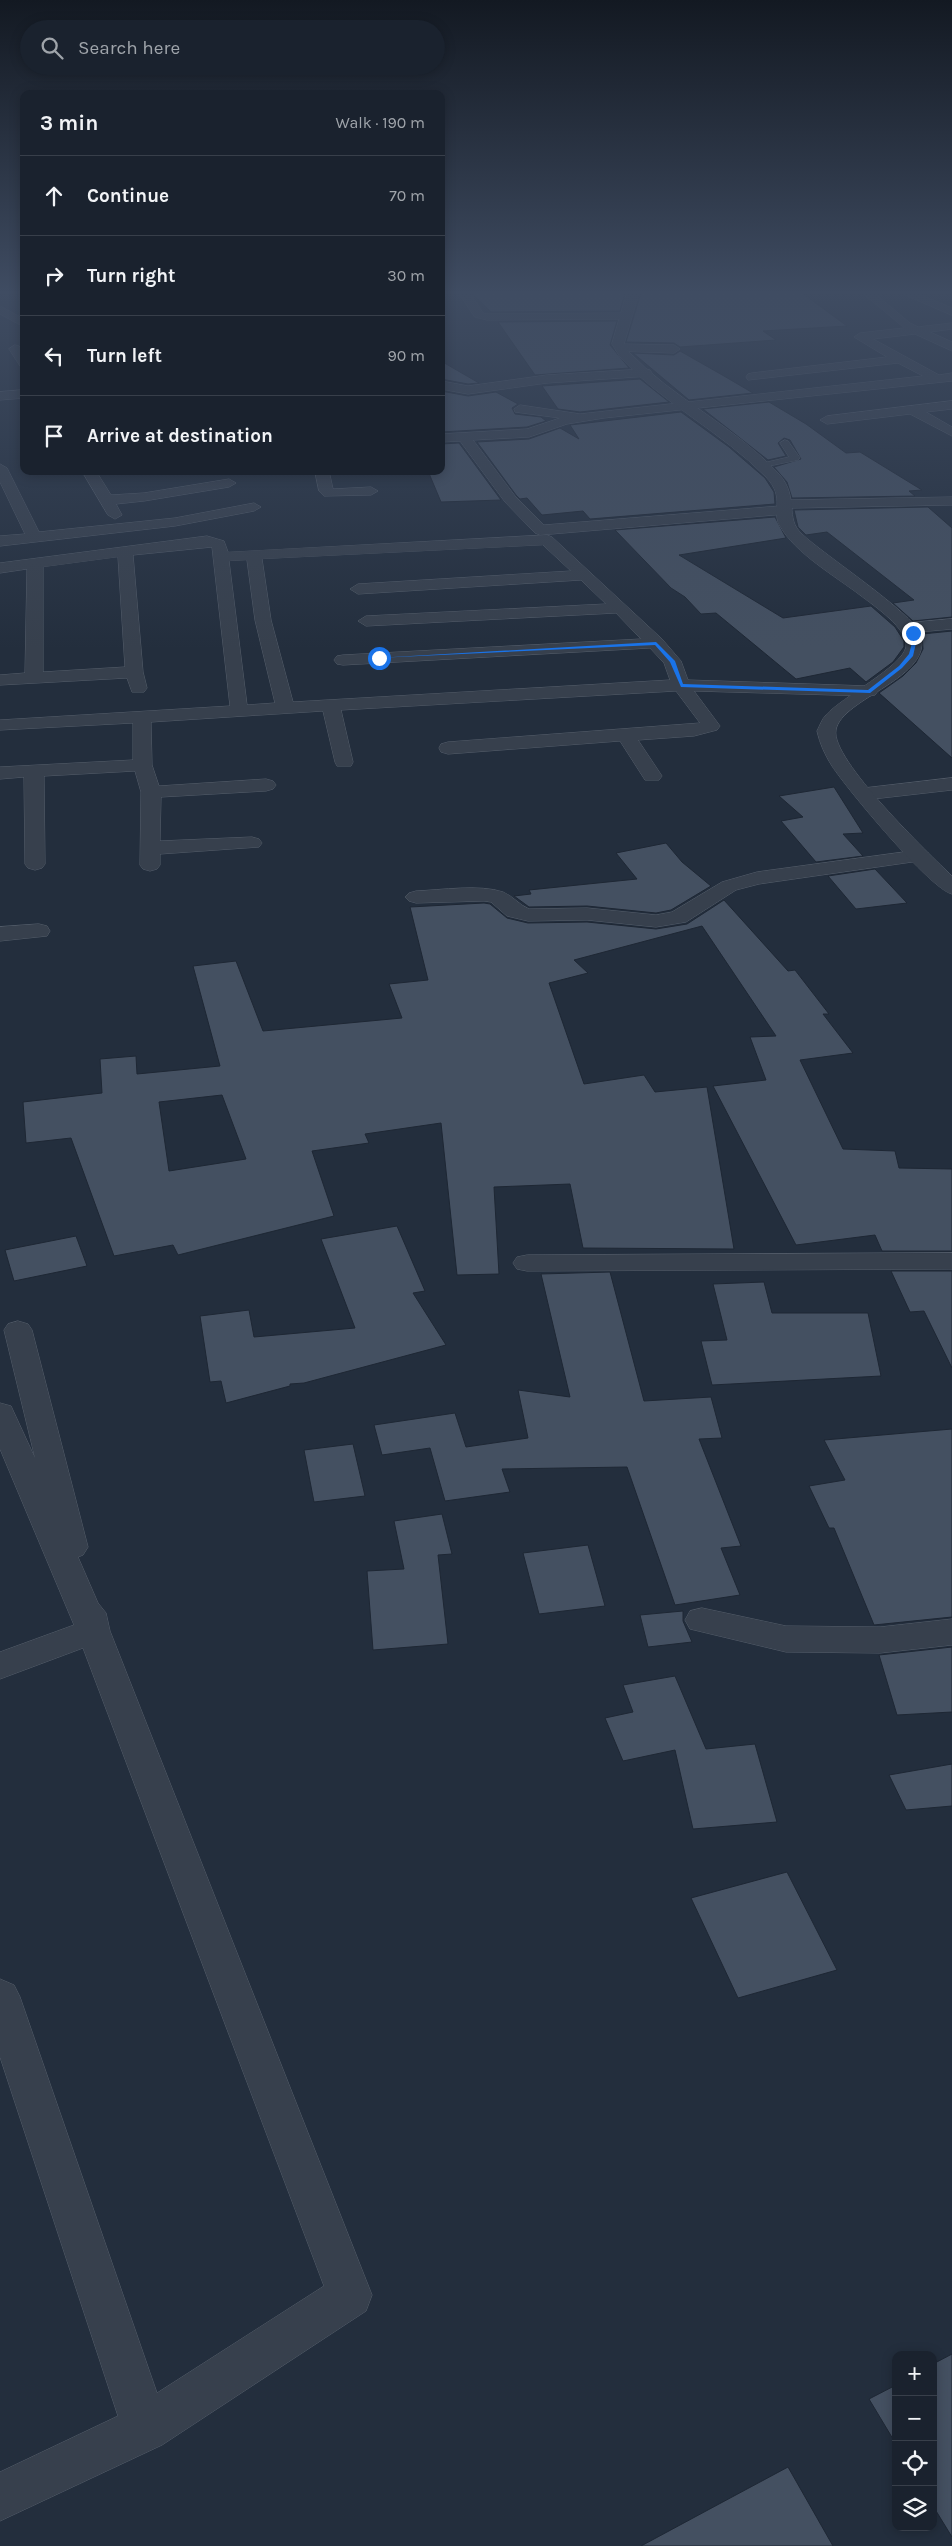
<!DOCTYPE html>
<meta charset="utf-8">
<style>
:root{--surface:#1a222e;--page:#232a36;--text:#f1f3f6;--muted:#9fa4aa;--line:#383f4a}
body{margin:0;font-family:Karla,sans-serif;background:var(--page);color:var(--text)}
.controls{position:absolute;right:15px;bottom:15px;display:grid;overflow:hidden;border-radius:10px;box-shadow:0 2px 12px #0003}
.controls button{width:45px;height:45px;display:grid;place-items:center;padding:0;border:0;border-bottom:1px solid var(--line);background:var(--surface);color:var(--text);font:25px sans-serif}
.stop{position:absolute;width:15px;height:15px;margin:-11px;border:4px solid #1a73e8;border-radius:50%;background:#fff}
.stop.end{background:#1a73e8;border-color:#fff;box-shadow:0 1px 5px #0008}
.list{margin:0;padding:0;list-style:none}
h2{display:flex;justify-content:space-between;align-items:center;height:65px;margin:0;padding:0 20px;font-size:21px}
h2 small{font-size:16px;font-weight:400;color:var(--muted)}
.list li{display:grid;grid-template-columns:32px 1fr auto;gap:15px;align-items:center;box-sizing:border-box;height:80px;padding:0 20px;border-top:1px solid var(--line)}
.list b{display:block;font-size:19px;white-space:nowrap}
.list em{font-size:16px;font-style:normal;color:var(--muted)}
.icon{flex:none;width:28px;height:28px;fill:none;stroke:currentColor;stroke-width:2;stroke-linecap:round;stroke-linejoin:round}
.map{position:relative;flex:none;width:952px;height:2546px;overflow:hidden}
.search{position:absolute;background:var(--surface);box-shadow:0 2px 12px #0003;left:20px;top:20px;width:425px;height:55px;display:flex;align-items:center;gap:12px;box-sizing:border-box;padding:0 18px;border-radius:28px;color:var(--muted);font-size:19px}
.panel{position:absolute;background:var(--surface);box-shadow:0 2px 12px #0003;left:20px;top:90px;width:425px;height:385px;border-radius:10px}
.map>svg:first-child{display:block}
.building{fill:#445061;stroke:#1e2734;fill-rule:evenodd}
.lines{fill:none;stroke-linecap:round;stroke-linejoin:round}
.service-casing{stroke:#555e6b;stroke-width:1}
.minor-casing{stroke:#555e6b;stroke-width:1}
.tertiary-casing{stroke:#555e6b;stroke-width:1}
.service{fill:#37404d;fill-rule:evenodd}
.minor{fill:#37404d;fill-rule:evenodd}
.tertiary{fill:#37404d;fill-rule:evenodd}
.route{fill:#1a73e8}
</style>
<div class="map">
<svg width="952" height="2546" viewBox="0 0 952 2546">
<rect width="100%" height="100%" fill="#232e3d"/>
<g class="building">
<path d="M 472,293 L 625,293 L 620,311 L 491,312 Z"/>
<path d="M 641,293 L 802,293 L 847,326 L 763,331 L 776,340 L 680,347 L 674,343 L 626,342 Z"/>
<path d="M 617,321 L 610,345 L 629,368 L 535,375 L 498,322 Z"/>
<path d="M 680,351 L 724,376 L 753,393 L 689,400 L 633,353 L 674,355 Z"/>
<path d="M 441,361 L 479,383 L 468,384 L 441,379 Z"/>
<path d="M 640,379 L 669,402 L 580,412 L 558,409 L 542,386 Z"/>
<path d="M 441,391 L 468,396 L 496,392 L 518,404 L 512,408 L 515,414 L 541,417 L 546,421 L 527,427 L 441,432 Z"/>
<path d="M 769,402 L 806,424 L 846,453 L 860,452 L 922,490 L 909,491 L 915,496 L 792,498 L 787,482 L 774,467 L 801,459 L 790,440 L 784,438 L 778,443 L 786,456 L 768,460 L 703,409 Z"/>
<path d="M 681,412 L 729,447 L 765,478 L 774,492 L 775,504 L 590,519 L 583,511 L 542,515 L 527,498 L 520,499 L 516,495 L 477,442 L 529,439 L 560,428 L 579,439 L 570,425 Z"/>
<path d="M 459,443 L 501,500 L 441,502 L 428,471 L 441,471 L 441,444 Z"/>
<path d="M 928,507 L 952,528 L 952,617 L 913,621 L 893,603 L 914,600 L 827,532 L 806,535 L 798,527 L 794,510 Z"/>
<path d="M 775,517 L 786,538 L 679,555 L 783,618 L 871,606 L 895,627 L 904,641 L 904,647 L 893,662 L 866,682 L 850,668 L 796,679 L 716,613 L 701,614 L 685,597 L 671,588 L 615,530 Z"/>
<path d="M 952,631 L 952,758 L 879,693 L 903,676 L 916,663 L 923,649 L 922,634 Z"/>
<path d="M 834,787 L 863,833 L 843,834 L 863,856 L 816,862 L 781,821 L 803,817 L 779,796 Z"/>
<path d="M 666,843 L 682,862 L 711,886 L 671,910 L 656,913 L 587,906 L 529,907 L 514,896 L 531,894 L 529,890 L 637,879 L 616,853 Z"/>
<path d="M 875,869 L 907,903 L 856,909 L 828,876 Z"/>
<path d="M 724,900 L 788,971 L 795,970 L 829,1014 L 823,1014 L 853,1053 L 800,1060 L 843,1149 L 895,1151 L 899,1168 L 952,1169 L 952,1251 L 882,1251 L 875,1235 L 796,1245 L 713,1086 L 766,1080 L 750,1037 L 776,1036 L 702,926 L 574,960 L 588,973 L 549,983 L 584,1084 L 644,1075 L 655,1092 L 707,1087 L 734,1249 L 583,1248 L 570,1184 L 494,1187 L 499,1274 L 457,1275 L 441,1123 L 365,1134 L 369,1143 L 312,1151 L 334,1216 L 178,1255 L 173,1245 L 114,1256 L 71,1138 L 26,1143 L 23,1102 L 102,1093 L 100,1059 L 136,1056 L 137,1074 L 220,1066 L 193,966 L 236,961 L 263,1031 L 402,1018 L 389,984 L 428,980 L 410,907 L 484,903 L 490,904 L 507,918 L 528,923 L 587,922 L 656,929 L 687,924 ZM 222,1095 L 246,1159 L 169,1171 L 159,1102 Z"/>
<path d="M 397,1226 L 425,1291 L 413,1293 L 446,1345 L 304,1383 L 290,1384 L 290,1386 L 226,1403 L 221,1381 L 210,1382 L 200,1316 L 249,1310 L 254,1337 L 355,1328 L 321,1239 Z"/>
<path d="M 76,1236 L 87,1266 L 14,1281 L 5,1250 Z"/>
<path d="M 891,1271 L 952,1271 L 952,1368 L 924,1311 L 910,1312 Z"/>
<path d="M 610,1272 L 644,1401 L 711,1397 L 722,1438 L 699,1439 L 741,1546 L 721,1548 L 740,1595 L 675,1605 L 627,1467 L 502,1469 L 510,1492 L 445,1501 L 430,1448 L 382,1455 L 374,1425 L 455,1413 L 466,1447 L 528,1438 L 518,1390 L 570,1397 L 541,1274 Z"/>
<path d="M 764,1282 L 772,1313 L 868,1313 L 881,1376 L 712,1385 L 701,1341 L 727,1340 L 713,1284 Z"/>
<path d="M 952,1429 L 952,1617 L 874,1625 L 834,1528 L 829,1528 L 809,1486 L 845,1480 L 824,1440 Z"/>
<path d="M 353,1444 L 365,1496 L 314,1502 L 304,1450 Z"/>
<path d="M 442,1514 L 452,1554 L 438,1555 L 448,1644 L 373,1650 L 367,1571 L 404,1569 L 394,1521 Z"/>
<path d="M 588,1545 L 605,1606 L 539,1614 L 523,1553 Z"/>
<path d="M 683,1611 L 683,1621 L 692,1642 L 648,1647 L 640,1615 Z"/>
<path d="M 952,1647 L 952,1712 L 897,1715 L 879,1655 Z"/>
<path d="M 675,1676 L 706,1749 L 755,1744 L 777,1822 L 693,1829 L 675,1750 L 623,1761 L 605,1718 L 633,1712 L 623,1685 Z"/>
<path d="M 952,1764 L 952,1806 L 906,1810 L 889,1775 Z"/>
<path d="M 787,1872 L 837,1970 L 738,1998 L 691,1898 Z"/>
<path d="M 952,2354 L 952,2537 L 933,2506 L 933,2364 Z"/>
<path d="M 896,2385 L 896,2444 L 869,2399 Z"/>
<path d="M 788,2467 L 833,2546 L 641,2546 L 719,2504 Z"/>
</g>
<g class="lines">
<defs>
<path id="service" d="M 785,440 L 788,441 L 800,458 L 798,460 L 759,468 L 759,464 L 789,457 L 780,443 Z"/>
<g id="minor">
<path d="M 459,293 L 470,293 L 483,313 L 487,314 L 626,313 L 632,316 L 626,319 L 487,320 L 475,317 Z"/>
<path d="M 863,293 L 874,293 L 910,323 L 918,327 L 952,323 L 952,329 L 930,332 L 952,342 L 952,351 L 915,334 L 873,339 L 939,375 L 952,373 L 952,381 L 604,418 L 567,424 L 529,437 L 473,440 L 515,496 L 544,525 L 780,506 L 781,501 L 786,500 L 952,497 L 952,505 L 792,508 L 791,513 L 786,514 L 540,535 L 535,533 L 505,502 L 460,441 L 441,442 L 441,434 L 527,429 L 560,418 L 515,412 L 514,409 L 520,405 L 580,414 L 923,376 L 898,363 L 748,380 L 746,377 L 748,374 L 752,373 L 887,357 L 854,337 L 860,333 L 904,328 Z"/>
<path d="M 901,293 L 916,293 L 952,308 L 952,315 Z"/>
<path d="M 0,306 L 24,319 L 24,327 L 0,314 Z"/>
<path d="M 620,344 L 674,345 L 680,349 L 674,353 L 616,351 L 616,345 Z"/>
<path d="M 15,345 L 19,346 L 24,353 L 24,367 L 20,366 L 9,349 Z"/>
<path d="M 646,369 L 650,370 L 652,373 L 650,376 L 547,383 L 468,394 L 441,389 L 441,381 L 468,386 L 547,375 Z"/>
<path d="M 24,390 L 24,398 L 0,400 L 0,392 Z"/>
<path d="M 952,401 L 952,409 L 926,412 L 952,427 L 952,436 L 910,414 L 827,424 L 820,420 L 827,416 Z"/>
<path d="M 0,464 L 7,468 L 39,532 L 175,518 L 254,503 L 261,507 L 254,511 L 175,526 L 0,546 L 0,536 L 25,534 L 0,482 Z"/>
<path d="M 82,471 L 96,471 L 111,495 L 144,493 L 229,479 L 236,483 L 229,487 L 144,501 L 116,504 L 122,515 L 115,519 L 108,515 Z"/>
<path d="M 315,471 L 329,471 L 333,489 L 371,487 L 378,491 L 371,495 L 324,496 L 319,491 Z"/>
<path d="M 547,535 L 552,537 L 662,639 L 681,661 L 688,680 L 869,686 L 875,687 L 878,691 L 875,695 L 869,696 L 694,691 L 720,726 L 717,730 L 694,736 L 638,740 L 662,776 L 659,780 L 645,780 L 620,741 L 448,754 L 441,752 L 439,748 L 441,744 L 448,742 L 700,723 L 676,691 L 341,710 L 353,762 L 351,766 L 337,766 L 335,762 L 323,711 L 151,722 L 152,765 L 159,786 L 266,779 L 273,781 L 276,785 L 273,789 L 266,791 L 161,797 L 160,841 L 252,837 L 259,839 L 262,843 L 259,847 L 160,854 L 160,865 L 157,869 L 150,871 L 143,869 L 140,865 L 141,792 L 135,771 L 44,776 L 45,864 L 42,868 L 35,870 L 28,868 L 25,864 L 24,777 L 0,779 L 0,767 L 133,760 L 133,723 L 0,730 L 0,720 L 230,706 L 212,547 L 133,555 L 143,672 L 147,688 L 144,692 L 132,692 L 127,678 L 0,685 L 0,675 L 25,673 L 27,569 L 0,573 L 0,563 L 207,536 L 224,541 L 228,552 ZM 543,545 L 571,571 L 358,584 L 350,589 L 358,594 L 581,580 L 606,604 L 366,616 L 358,621 L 366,626 L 616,613 L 641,639 L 343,655 L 337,656 L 334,660 L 337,664 L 343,665 L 650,648 L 664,663 L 670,680 L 293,702 L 271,620 L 262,559 ZM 118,557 L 125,667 L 43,672 L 43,567 ZM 247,560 L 255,620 L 275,703 L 247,705 L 229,561 Z"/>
<path d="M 952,619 L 952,629 L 907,633 L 899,628 L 907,623 Z"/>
<path d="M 952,778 L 952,790 L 864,800 L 857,798 L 854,794 L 857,790 L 864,788 Z"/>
<path d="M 919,850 L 926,852 L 929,856 L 926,860 L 759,884 L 736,890 L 686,922 L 656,927 L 587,920 L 528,921 L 507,916 L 491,902 L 484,901 L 416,903 L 409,901 L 405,897 L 409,893 L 416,891 C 441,890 480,884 503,892 C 513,896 519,905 529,909 L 587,908 L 656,915 L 672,912 L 722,882 L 757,872 Z"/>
<path d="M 39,924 L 47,926 L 50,931 L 47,936 L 0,941 L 0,927 Z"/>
<path d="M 952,1253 L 952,1269 L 527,1271 L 517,1269 L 513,1263 L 517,1257 L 527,1255 Z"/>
<path d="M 18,1321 L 28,1324 L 32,1330 L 88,1547 L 83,1555 L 78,1557 L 98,1603 L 106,1613 L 110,1631 L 372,2295 L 366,2311 L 162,2445 L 0,2521 L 0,2472 L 118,2416 L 0,2057 L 0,1979 L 14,1985 L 20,1997 L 157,2393 L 324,2286 L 83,1648 L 0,1679 L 0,1652 L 74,1625 L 0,1449 L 0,1403 L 11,1406 L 35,1458 L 4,1330 L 8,1324 Z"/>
<path d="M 702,1608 L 786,1626 L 880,1627 L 952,1619 L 952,1645 L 880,1653 L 786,1652 L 690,1629 L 685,1620 L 690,1611 Z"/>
</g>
<path id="tertiary" d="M 627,293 L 639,293 L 624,344 L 629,352 C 673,399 735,426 779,474 C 800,498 784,518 802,534 C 824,555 913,613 920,634 C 936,677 841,698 836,730 C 830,759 930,855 952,876 L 952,894 C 930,889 847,789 832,766 C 825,755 820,744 817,731 C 820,725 822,719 826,715 C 842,697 902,667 906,647 C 909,629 873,605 860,595 C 835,576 795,553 780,526 C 771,512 786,498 766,477 C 722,432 662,403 620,357 L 612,344 Z"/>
</defs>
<use href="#service" class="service-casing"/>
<use href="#minor" class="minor-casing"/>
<use href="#tertiary" class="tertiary-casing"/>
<use href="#service" class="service"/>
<use href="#minor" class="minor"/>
<use href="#tertiary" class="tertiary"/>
</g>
<linearGradient id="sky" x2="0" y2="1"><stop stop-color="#131922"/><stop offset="0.45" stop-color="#3f4c62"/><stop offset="1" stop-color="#3f4c62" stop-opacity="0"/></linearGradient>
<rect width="952" height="649" fill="url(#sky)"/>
<path class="route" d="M 913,632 L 915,633 L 916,643 L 913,656 L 902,668 L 870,693 L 681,687 L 670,662 L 655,645 L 376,658 L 656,642 L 675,661 L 683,684 L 868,690 L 899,666 L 909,654 L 912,643 L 910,633 Z"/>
</svg>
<div class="controls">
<button>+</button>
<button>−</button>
<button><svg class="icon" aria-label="locate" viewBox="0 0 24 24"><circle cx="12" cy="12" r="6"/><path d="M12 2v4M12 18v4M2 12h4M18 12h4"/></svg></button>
<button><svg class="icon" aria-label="layers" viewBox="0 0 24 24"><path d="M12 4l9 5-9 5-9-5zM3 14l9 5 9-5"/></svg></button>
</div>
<div class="stop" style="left:379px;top:658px"></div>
<div class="stop end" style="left:913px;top:633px"></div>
<div class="search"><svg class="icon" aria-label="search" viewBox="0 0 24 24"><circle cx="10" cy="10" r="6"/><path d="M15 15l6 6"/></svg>Search here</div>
<section class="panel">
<h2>3 min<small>Walk · 190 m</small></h2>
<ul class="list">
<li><svg class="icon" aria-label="ahead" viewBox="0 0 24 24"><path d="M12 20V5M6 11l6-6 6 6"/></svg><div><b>Continue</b></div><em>70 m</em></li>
<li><svg class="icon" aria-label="right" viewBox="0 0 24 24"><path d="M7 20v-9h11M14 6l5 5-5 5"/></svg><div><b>Turn right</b></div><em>30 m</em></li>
<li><svg class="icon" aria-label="left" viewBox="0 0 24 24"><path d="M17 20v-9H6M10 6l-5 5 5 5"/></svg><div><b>Turn left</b></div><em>90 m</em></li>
<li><svg class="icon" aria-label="arrive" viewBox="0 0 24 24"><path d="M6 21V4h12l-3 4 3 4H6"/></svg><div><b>Arrive at destination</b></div></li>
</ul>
</section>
</div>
